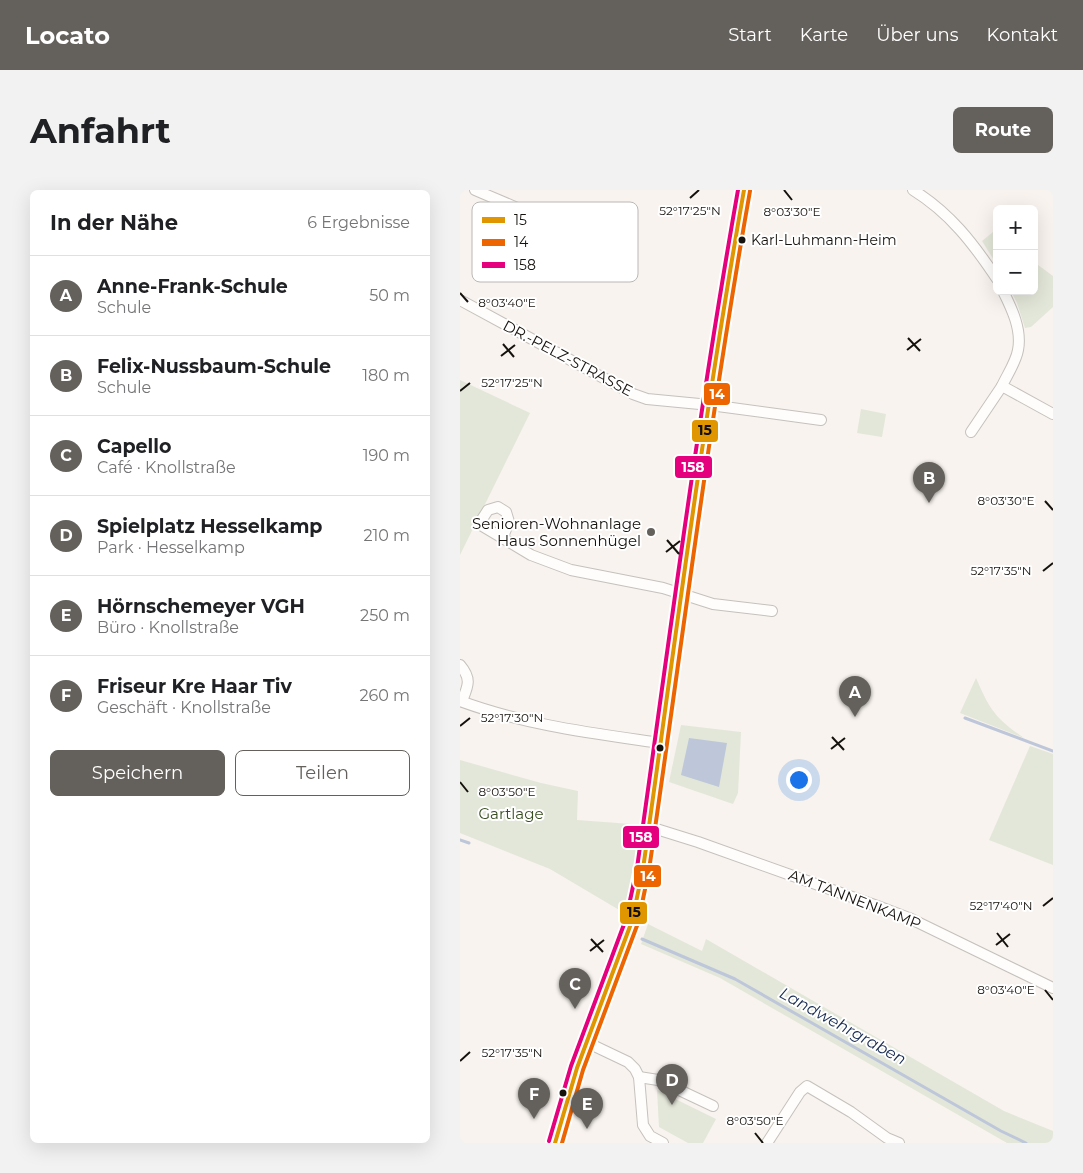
<!DOCTYPE html>
<html lang="de">
<meta charset="utf-8">
<style>
:root{--surface:#fff;--page:#f2f2f2;--text:#202124;--muted:#757577;--line:#e0e0e0;--accent:#64605b}
body{margin:0;font-family:Montserrat,sans-serif;background:var(--page);color:var(--text)}
.controls{position:absolute;right:15px;top:15px;display:grid;overflow:hidden;border-radius:8px;box-shadow:0 5px 20px #0002}
.controls button{width:45px;height:45px;display:grid;place-items:center;padding:0;border:0;border-bottom:1px solid var(--line);background:var(--surface);color:var(--text);font:25px sans-serif}
.you{position:absolute;left:338px;top:589px;width:18px;height:18px;margin:-12px;border:4px solid #fff;border-radius:50%;background:#1a73e8;box-shadow:0 0 0 8px #1a73e833}
.badge{display:grid;place-items:center;width:32px;height:32px;border-radius:50%;background:var(--accent);color:#fff;font-size:16px;font-weight:700}
.pin{position:absolute;translate:-50% -41px;filter:drop-shadow(0 1px 2px #0008)}
.pin::after{content:'';position:absolute;top:26px;width:18px;height:15px;background:inherit;clip-path:polygon(0 0,100% 0,50% 100%)}
.list{margin:0;padding:0;list-style:none}
h2{display:flex;justify-content:space-between;align-items:center;height:65px;margin:0;padding:0 20px;font-size:21px}
h2 small{font-size:16px;font-weight:400;color:var(--muted)}
.list li{display:grid;grid-template-columns:32px 1fr auto;gap:15px;align-items:center;box-sizing:border-box;height:80px;padding:0 20px;border-top:1px solid var(--line)}
.list b{display:block;font-size:19px;white-space:nowrap}
.list p{margin:0;font-size:16px;white-space:nowrap;color:var(--muted)}
.list em{font-size:16px;font-style:normal;color:var(--muted)}
.actions{display:flex;gap:10px;padding:15px 20px}
.actions a{flex:1;padding:11px 0;border:1px solid var(--accent);border-radius:8px;text-align:center;font-size:18px;color:var(--accent)}
.actions .main{background:var(--accent);color:#fff}
.map{position:relative;flex:none;width:593px;height:953px;overflow:hidden;border-radius:8px}
header{display:flex;align-items:center;gap:30px;box-sizing:border-box;height:70px;padding:0 25px;background:var(--accent);color:#fff}
header strong{font-size:24px}
nav{display:flex;gap:28px;margin-inline-start:auto;font-size:18px}
.intro{display:flex;align-items:center;justify-content:space-between;box-sizing:border-box;height:120px;padding:0 30px}
h1{margin:0;font-size:35px}
.button{padding:12px 22px;border-radius:8px;background:var(--accent);color:#fff;font-size:18px;font-weight:700}
main{display:flex;gap:30px;padding:0 30px}
aside{flex:1;background:var(--surface);border-radius:8px;box-shadow:0 5px 20px #0002}
.map>svg:first-child{display:block}
.green{fill:#e3e7d9}
.water{fill:#bdc7d9}
.lines{fill:none;stroke-linecap:round;stroke-linejoin:round}
.stream{stroke:#bdc7d9;stroke-width:3}
.minor-casing{stroke:#c5c1bc;stroke-width:12}
.tertiary-casing{stroke:#c5c1bc;stroke-width:14}
.minor{stroke:#fefdfc;stroke-width:10}
.tertiary{stroke:#fefdfc;stroke-width:11}
.bus-1-casing{stroke:#fff;stroke-width:8}
.bus-2-casing{stroke:#fff;stroke-width:8}
.bus-3-casing{stroke:#fff;stroke-width:8}
.bus-1{stroke:#e09601;stroke-width:4}
.bus-2{stroke:#ec6500;stroke-width:4}
.bus-3{stroke:#e5007d;stroke-width:4}
.ticks{fill:none;stroke:#15110c;stroke-width:2}
.bus-dot{fill:#15110c;stroke:#fff;stroke-width:2}
.poi-dot{fill:#64605b;stroke:#fff;stroke-width:2}
.labels{text-anchor:middle;dominant-baseline:central;stroke-width:4;stroke-linejoin:round;paint-order:stroke}
.bus-label{font-size:14px;fill:#15110c;stroke:#fff;text-anchor:start}
.street-label{font-size:15px;fill:#15110c;stroke:#fff}
.poi-label{font-size:15px;fill:#15110c;stroke:#fff;text-anchor:end}
.park-label{font-size:15px;fill:#384d20;stroke:#fff}
.water-label{font-size:16px;font-style:italic;fill:#172b51;stroke:#fff}
.key{fill:#fff;stroke:#b9b8b6;stroke-width:1}
.key-label{font-size:14px;fill:#15110c}
.ticks-label{font-size:12px;text-anchor:middle;fill:#15110c;stroke:#fff;stroke-width:4;stroke-linejoin:round;paint-order:stroke}
.line-badge{stroke:#fff;stroke-width:2}
.badge-label{font-size:14px;text-anchor:middle;font-weight:bold;fill:#fff}
.pale-badge-label{font-size:14px;text-anchor:middle;font-weight:bold;fill:#111}
</style>
<header>
<strong>Locato</strong>
<nav><a>Start</a><a>Karte</a><a>Über uns</a><a>Kontakt</a></nav>
</header>
<div class="intro"><h1>Anfahrt</h1><a class="button">Route</a></div>
<main>
<aside>
<h2>In der Nähe<small>6 Ergebnisse</small></h2>
<ul class="list">
<li><span class="badge">A</span><div><b>Anne-Frank-Schule</b><p>Schule</p></div><em>50 m</em></li>
<li><span class="badge">B</span><div><b>Felix-Nussbaum-Schule</b><p>Schule</p></div><em>180 m</em></li>
<li><span class="badge">C</span><div><b>Capello</b><p>Café · Knollstraße</p></div><em>190 m</em></li>
<li><span class="badge">D</span><div><b>Spielplatz Hesselkamp</b><p>Park · Hesselkamp</p></div><em>210 m</em></li>
<li><span class="badge">E</span><div><b>Hörnschemeyer VGH</b><p>Büro · Knollstraße</p></div><em>250 m</em></li>
<li><span class="badge">F</span><div><b>Friseur Kre Haar Tiv</b><p>Geschäft · Knollstraße</p></div><em>260 m</em></li>
</ul>
<div class="actions"><a class="main">Speichern</a><a>Teilen</a></div>
</aside>
<div class="map">
<svg width="593" height="953" viewBox="0 0 593 953">
<rect width="100%" height="100%" fill="#f8f3ee"/>
<g class="green">
<path d="M 533,42 L 537,45 L 537,75 L 522,51 Z"/>
<path d="M 574,72 L 593,86 L 593,117 L 571,137 L 565,138 L 557,113 L 551,101 L 574,101 Z"/>
<path d="M 0,190 L 70,223 L 0,365 Z"/>
<path d="M 401,219 L 426,224 L 422,247 L 397,243 Z"/>
<path d="M 516,488 C 530,520 535,528 564,548 L 500,523 Z"/>
<path d="M 221,535 L 281,542 L 278,603 L 273,614 L 209,592 Z"/>
<path d="M 570,556 L 593,564 L 593,675 L 529,650 Z"/>
<path d="M 0,570 L 81,593 L 118,601 L 117,630 L 185,635 L 166,724 L 90,679 L 0,643 Z"/>
<path d="M 188,734 L 242,761 L 246,749 L 544,921 L 593,941 L 593,953 L 547,953 L 260,788 L 181,754 Z"/>
<path d="M 197,900 L 256,929 L 243,953 L 228,953 L 199,937 Z"/>
</g>
<path class="water" d="M 229,548 L 267,553 L 259,597 L 221,585 Z"/>
<g class="lines">
<g class="stream">
<path d="M 505,528 L 593,561"/>
<path d="M 0,650 L 9,653"/>
<path d="M 182,749 L 275,789 L 541,941 L 566,953"/>
</g>
<defs>
<g id="minor">
<path d="M 15,0 L 62,20 L 144,60 L 158,75"/>
<path d="M 453,0 C 490,23 513,53 537,89"/>
<path d="M 543,101 C 552,119 562,140 558,160 C 556,172 547,185 542,196 L 593,224"/>
<path d="M 0,110 L 173,204 L 187,209 L 250,215 L 361,230"/>
<path d="M 511,242 L 542,196"/>
<path d="M 42,349 L 49,332 L 46,322 L 38,317 L 28,320 L 19,334 L 71,365 L 111,380 L 203,398 L 253,414 L 312,421"/>
<path d="M 0,475 C 12,489 8,496 2,511"/>
<path d="M 0,511 C 65,535 132,543 200,553"/>
<path d="M 190,637 L 238,652 L 420,717 L 449,728 L 593,798"/>
<path d="M 126,852 L 168,872 L 175,879 L 179,887 L 183,935 L 190,946 L 203,953"/>
<path d="M 179,887 L 198,890 L 253,916"/>
<path d="M 307,953 L 340,902 L 347,896 L 391,922 L 427,948 L 439,953"/>
</g>
<path id="tertiary" d="M 95,953 L 117,878 L 172,731 L 183,679 L 241,267 L 269,85 L 284,0"/>
</defs>
<use href="#minor" class="minor-casing"/>
<use href="#tertiary" class="tertiary-casing"/>
<use href="#minor" class="minor"/>
<use href="#tertiary" class="tertiary"/>
<defs>
<path id="bus-1" d="M 95,953 L 117,878 L 172,731 L 183,679 C 215,452 244,225 284,0"/>
<path id="bus-2" d="M 102,953 L 123,880 L 178,733 L 189,680 C 222,454 250,227 290,1"/>
<path id="bus-3" d="M 89,951 L 111,876 L 166,729 L 177,678 C 209,452 238,225 278,0"/>
</defs>
<use href="#bus-1" class="bus-1-casing"/>
<use href="#bus-2" class="bus-2-casing"/>
<use href="#bus-3" class="bus-3-casing"/>
<use href="#bus-1" class="bus-1"/>
<use href="#bus-2" class="bus-2"/>
<use href="#bus-3" class="bus-3"/>
</g>
<path class="ticks" d="M 324,0 L 332,10M 230,8 L 239,0M 0,103 L 8,112M 448,148 L 460,161M 43,154 L 54,167M 447,160 L 461,149M 41,166 L 55,155M 0,201 L 10,193M 585,311 L 593,320M 207,350 L 219,364M 206,362 L 220,351M 583,381 L 593,373M 0,536 L 10,528M 372,547 L 384,560M 371,559 L 385,548M 0,592 L 8,602M 583,716 L 593,708M 537,743 L 548,757M 131,749 L 143,762M 536,755 L 550,744M 130,761 L 144,750M 585,800 L 593,810M 0,871 L 10,862M 295,943 L 303,953"/>
<g class="bus-dot">
<circle cx="282" cy="50" r="4.5"/>
<circle cx="200" cy="558" r="4.5"/>
<circle cx="103" cy="903" r="4.5"/>
</g>
<circle class="poi-dot" cx="191" cy="342" r="5"/>
<g class="labels">
<g class="bus-label">
<text x="291" y="50">Karl-Luhmann-Heim</text>
</g>
<g class="street-label">
<text transform="translate(108 168) rotate(28)">DR.-PELZ-STRASSE</text>
<text transform="translate(395 709) rotate(21)">AM TANNENKAMP</text>
</g>
<g class="poi-label">
<text x="181" y="333">Senioren-Wohnanlage<tspan x="181" dy="17">Haus Sonnenhügel</tspan></text>
</g>
<g class="park-label">
<text x="51" y="623">Gartlage</text>
</g>
<g class="water-label">
<text transform="translate(383 836) rotate(29)">Landwehrgraben</text>
</g>
</g>
<rect x="12" y="12" width="166" height="80" rx="8" class="key"/>
<rect x="22" y="27" width="23" height="6" fill="#e09601"/>
<rect x="22" y="49" width="23" height="7" fill="#ec6500"/>
<rect x="22" y="72" width="23" height="6" fill="#e5007d"/>
<g class="key-label">
<text x="54" y="35">15</text>
<text x="54" y="57">14</text>
<text x="54" y="80">158</text>
</g>
<g class="ticks-label">
<text x="230" y="25">52°17'25"N</text>
<text x="332" y="26">8°03'30"E</text>
<text x="47" y="117">8°03'40"E</text>
<text x="52" y="197">52°17'25"N</text>
<text x="546" y="315">8°03'30"E</text>
<text x="541" y="385">52°17'35"N</text>
<text x="52" y="532">52°17'30"N</text>
<text x="47" y="606">8°03'50"E</text>
<text x="541" y="720">52°17'40"N</text>
<text x="546" y="804">8°03'40"E</text>
<text x="52" y="867">52°17'35"N</text>
<text x="295" y="935">8°03'50"E</text>
</g>
<g class="line-badge">
<rect x="243" y="192" width="28" height="24" rx="5" fill="#ec6500"/>
<rect x="231" y="229" width="28" height="24" rx="5" fill="#e09601"/>
<rect x="214" y="265" width="39" height="24" rx="5" fill="#e5007d"/>
<rect x="162" y="635" width="38" height="24" rx="5" fill="#e5007d"/>
<rect x="173" y="674" width="29" height="24" rx="5" fill="#ec6500"/>
<rect x="159" y="711" width="29" height="24" rx="5" fill="#e09601"/>
</g>
<g class="badge-label">
<text x="257" y="209">14</text>
<text x="233" y="282">158</text>
<text x="181" y="652">158</text>
<text x="188" y="691">14</text>
</g>
<g class="pale-badge-label">
<text x="245" y="245">15</text>
<text x="174" y="727">15</text>
</g>
</svg>
<div class="controls">
<button>+</button>
<button>−</button>
</div>
<div class="you"></div>
<div class="pin badge" style="left:395px;top:527px">A</div>
<div class="pin badge" style="left:469px;top:313px">B</div>
<div class="pin badge" style="left:115px;top:819px">C</div>
<div class="pin badge" style="left:212px;top:915px">D</div>
<div class="pin badge" style="left:127px;top:939px">E</div>
<div class="pin badge" style="left:74px;top:929px">F</div>
</div>
</main>
